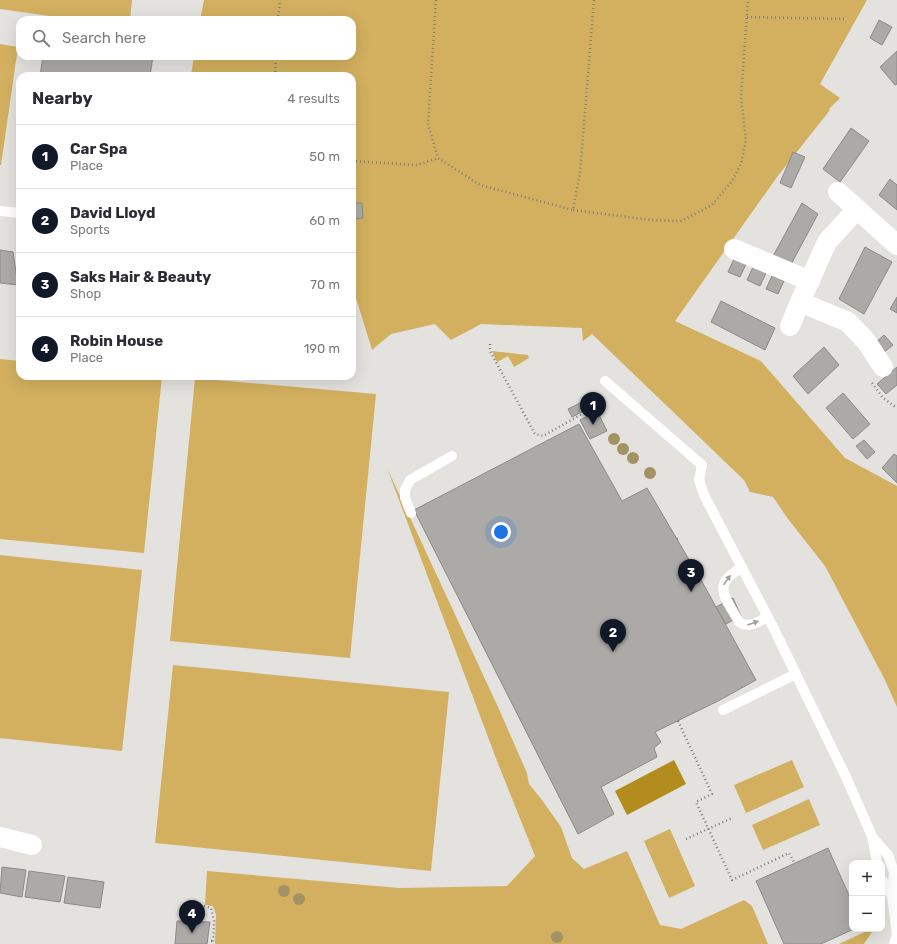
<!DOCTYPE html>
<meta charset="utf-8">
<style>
:root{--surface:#fff;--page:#f7f7f7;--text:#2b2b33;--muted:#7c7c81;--line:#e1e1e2;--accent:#111827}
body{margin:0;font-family:Rubik,sans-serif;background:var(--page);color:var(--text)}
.controls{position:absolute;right:12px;bottom:12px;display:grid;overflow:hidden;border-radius:8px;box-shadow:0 4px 16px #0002}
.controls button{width:36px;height:36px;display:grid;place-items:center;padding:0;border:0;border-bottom:1px solid var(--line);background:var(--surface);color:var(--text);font:20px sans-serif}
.you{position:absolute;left:501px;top:532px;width:14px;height:14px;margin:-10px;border:3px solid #fff;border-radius:50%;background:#1a73e8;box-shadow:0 0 0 6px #1a73e833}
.badge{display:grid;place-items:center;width:26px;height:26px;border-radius:50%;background:var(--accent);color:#fff;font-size:13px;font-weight:700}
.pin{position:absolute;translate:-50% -33px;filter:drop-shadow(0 1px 2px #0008)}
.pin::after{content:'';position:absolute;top:21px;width:14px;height:12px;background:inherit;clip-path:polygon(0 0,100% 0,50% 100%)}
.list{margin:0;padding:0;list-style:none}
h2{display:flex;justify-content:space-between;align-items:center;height:52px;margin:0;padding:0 16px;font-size:17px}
h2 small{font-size:13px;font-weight:400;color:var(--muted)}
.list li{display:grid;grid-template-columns:26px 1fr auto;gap:12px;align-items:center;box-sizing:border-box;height:64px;padding:0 16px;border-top:1px solid var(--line)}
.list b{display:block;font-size:15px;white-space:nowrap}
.list p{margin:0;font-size:13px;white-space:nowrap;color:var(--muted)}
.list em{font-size:13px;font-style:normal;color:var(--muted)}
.icon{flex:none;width:22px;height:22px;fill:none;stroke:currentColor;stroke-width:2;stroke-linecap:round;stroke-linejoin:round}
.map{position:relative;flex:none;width:897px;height:944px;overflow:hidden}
.search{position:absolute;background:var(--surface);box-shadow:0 4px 16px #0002;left:16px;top:16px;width:340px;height:44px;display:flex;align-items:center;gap:10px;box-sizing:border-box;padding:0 14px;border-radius:12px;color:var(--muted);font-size:15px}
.panel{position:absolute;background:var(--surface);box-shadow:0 4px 16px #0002;left:16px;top:72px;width:340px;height:308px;border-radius:12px}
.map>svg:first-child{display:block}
.green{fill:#d2b05f}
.water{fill:#b38c1e}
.building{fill:#acaaa7;stroke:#8b8a86}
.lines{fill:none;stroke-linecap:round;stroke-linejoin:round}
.path{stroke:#7f7e7b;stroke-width:2.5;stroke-dasharray:1 3;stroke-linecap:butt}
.service{stroke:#fff;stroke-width:10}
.minor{stroke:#fff;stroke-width:20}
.tree{fill:#a39364}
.oneway{fill:#9f9f9e}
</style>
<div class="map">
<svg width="897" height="944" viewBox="0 0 897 944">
<rect width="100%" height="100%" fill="#e3e2de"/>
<g class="green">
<path d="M 0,0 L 132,0 L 130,20 L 78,20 L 0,9 Z"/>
<path d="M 204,0 L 867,0 L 820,84 L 840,98 L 829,109 L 830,110 L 777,177 L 675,321 L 761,361 L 845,458 L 897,486 L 897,707 L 884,678 L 825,566 L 788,519 L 773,497 L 750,492 L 744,480 L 592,334 L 583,341 L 582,328 L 481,324 L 451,340 L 435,324 L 391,334 L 372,350 L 352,285 L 352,76 L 191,76 L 194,56 L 352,56 L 352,20 L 200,20 Z"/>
<path d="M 0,44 L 18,47 L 1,165 L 0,165 Z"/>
<path d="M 492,351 L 528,355 L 529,358 L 514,367 L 508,356 L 497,362 Z"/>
<path d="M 0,359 L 20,361 L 20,376 L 162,376 L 144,553 L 0,539 Z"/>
<path d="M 195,378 L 376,394 L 350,658 L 170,641 Z"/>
<path d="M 387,468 L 498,707 L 527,773 L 529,784 L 542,800 L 561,827 L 572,858 L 584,869 L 627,851 L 660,925 L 681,929 L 744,900 L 752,906 L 768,944 L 215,944 L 216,915 L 213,906 L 205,905 L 207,871 L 399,888 L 507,886 L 535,856 L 497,761 Z"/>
<path d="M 0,555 L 142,570 L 122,751 L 0,738 Z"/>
<path d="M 173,665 L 449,692 L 431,871 L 155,843 Z"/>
<path d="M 792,760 L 804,787 L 746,813 L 734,785 Z"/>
<path d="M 809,799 L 820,825 L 763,850 L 752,825 Z"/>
<path d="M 670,829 L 695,886 L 669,898 L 644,841 Z"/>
<path d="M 871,929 L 874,929 L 864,944 L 839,944 Z"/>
</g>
<path class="water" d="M 674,760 L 686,784 L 627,815 L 615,791 Z"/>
<g class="building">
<path d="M 879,20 L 892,27 L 882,45 L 870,38 Z"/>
<path d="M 897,51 L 897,84 L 895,85 L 880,67 Z"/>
<path d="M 43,56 L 153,56 L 150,76 L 40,76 Z"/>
<path d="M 851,128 L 869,141 L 840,182 L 823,169 Z"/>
<path d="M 793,152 L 805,157 L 791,188 L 780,183 Z"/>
<path d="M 890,179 L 897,185 L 897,210 L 879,195 Z"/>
<path d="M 352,203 L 362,203 L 363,218 L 352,219 Z"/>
<path d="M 802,203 L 818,214 L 788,270 L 772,258 Z"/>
<path d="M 865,247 L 892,262 L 864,314 L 839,299 Z"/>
<path d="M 0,250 L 13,252 L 18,285 L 0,283 Z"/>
<path d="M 734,259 L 746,264 L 740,277 L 728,272 Z"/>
<path d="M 753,267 L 766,273 L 760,286 L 747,280 Z"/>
<path d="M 772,276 L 784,281 L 778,294 L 766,289 Z"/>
<path d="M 897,297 L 897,313 L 890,309 Z"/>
<path d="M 721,301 L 775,328 L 765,350 L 711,322 Z"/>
<path d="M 884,335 L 893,345 L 882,354 L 874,344 Z"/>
<path d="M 824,347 L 839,365 L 808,394 L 793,376 Z"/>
<path d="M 897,367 L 897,385 L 886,394 L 877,384 Z"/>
<path d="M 843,393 L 870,424 L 853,439 L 826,408 Z"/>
<path d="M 582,402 L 587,409 L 572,417 L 568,409 Z"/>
<path d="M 597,411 L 607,431 L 590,439 L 580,420 Z"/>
<path d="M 579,424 L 622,501 L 647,488 L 705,587 L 756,680 L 720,700 L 655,732 L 661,742 L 654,748 L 657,757 L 601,787 L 614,814 L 578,834 L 414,510 Z"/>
<path d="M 864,440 L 875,452 L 867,459 L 856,446 Z"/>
<path d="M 894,454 L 897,456 L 897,483 L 882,468 Z"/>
<path d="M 733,598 L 741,616 L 726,624 L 716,607 Z"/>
<path d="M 828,848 L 852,902 L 852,929 L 854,929 L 821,944 L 784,944 L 756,881 Z"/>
<path d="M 2,867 L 26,870 L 22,897 L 0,893 Z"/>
<path d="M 29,871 L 65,876 L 60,902 L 25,897 Z"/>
<path d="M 68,877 L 104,882 L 100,908 L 64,903 Z"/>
<path d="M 177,921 L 210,922 L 207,944 L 175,944 Z"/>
</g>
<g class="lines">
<g class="path">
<path d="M 436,0 L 428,124 L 438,158 L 480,185 L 573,210 L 580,173 L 594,0"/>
<path d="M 747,17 L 846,19"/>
<path d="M 278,20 L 280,0"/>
<path d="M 275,76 L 276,56"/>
<path d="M 352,161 L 417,165 L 438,158"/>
<path d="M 573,210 L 651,220 L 681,221 L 712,205 L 732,181 L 741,164 L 746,140 L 741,97 L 748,0"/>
<path d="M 490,344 L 490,351 L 496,362 L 535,434 L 543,436 L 591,409"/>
<path d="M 872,383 L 883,398 L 897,408"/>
<path d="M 677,539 L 680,537"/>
<path d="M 678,721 L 712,794 L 696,802 L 732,880 L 789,853 L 795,864"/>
<path d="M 686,839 L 732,818"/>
<path d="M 204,906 L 211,908 L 214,921 L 213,944"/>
<path d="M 207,941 L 213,941"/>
</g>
<g class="service">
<path d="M 0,211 L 20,213"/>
<path d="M 605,381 L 702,465 L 699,480 L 704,495 L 773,627 L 846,777 L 872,836 L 877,863"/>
<path d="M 411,513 L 405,498 L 405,490 L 410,480 L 452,456"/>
<path d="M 742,568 C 710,584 726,598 739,622 C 749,629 758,622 767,617"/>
<path d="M 723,710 L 796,674"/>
<path d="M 873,838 L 888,855 L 894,872 L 892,896 L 897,935 L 894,944"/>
<path d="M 882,880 L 892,896"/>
</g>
<g class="minor">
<path d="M 838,192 L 857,209"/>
<path d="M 734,249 L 810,281"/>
<path d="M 790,326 L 800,302"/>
<path d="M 883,367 L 866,341 L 848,322 L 800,302 L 827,242 L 857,209 L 897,245"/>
<path d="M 0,837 L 32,845"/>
</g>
</g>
<g class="tree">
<circle cx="614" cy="439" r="6"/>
<circle cx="623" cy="449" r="6"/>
<circle cx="633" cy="458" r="6"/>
<circle cx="650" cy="473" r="6"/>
<circle cx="284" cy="891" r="6"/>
<circle cx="299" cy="899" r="6"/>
<circle cx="557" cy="937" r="6"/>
</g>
<defs><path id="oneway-solid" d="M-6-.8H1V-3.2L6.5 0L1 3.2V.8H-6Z"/></defs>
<g class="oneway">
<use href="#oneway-solid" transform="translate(727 580) rotate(-54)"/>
<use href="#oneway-solid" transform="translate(753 623) rotate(-20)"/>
</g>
</svg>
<div class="controls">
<button>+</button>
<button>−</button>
</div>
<div class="you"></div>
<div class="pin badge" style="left:593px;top:425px">1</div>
<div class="pin badge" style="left:613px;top:652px">2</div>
<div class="pin badge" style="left:691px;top:592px">3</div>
<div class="pin badge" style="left:192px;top:933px">4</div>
<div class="search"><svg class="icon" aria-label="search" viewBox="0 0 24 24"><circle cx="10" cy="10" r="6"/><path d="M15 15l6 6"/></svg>Search here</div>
<section class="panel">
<h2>Nearby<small>4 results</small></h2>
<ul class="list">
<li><span class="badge">1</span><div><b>Car Spa</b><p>Place</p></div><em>50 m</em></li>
<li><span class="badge">2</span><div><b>David Lloyd</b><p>Sports</p></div><em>60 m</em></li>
<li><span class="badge">3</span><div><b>Saks Hair &amp; Beauty</b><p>Shop</p></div><em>70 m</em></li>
<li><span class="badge">4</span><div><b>Robin House</b><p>Place</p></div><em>190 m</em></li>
</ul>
</section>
</div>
